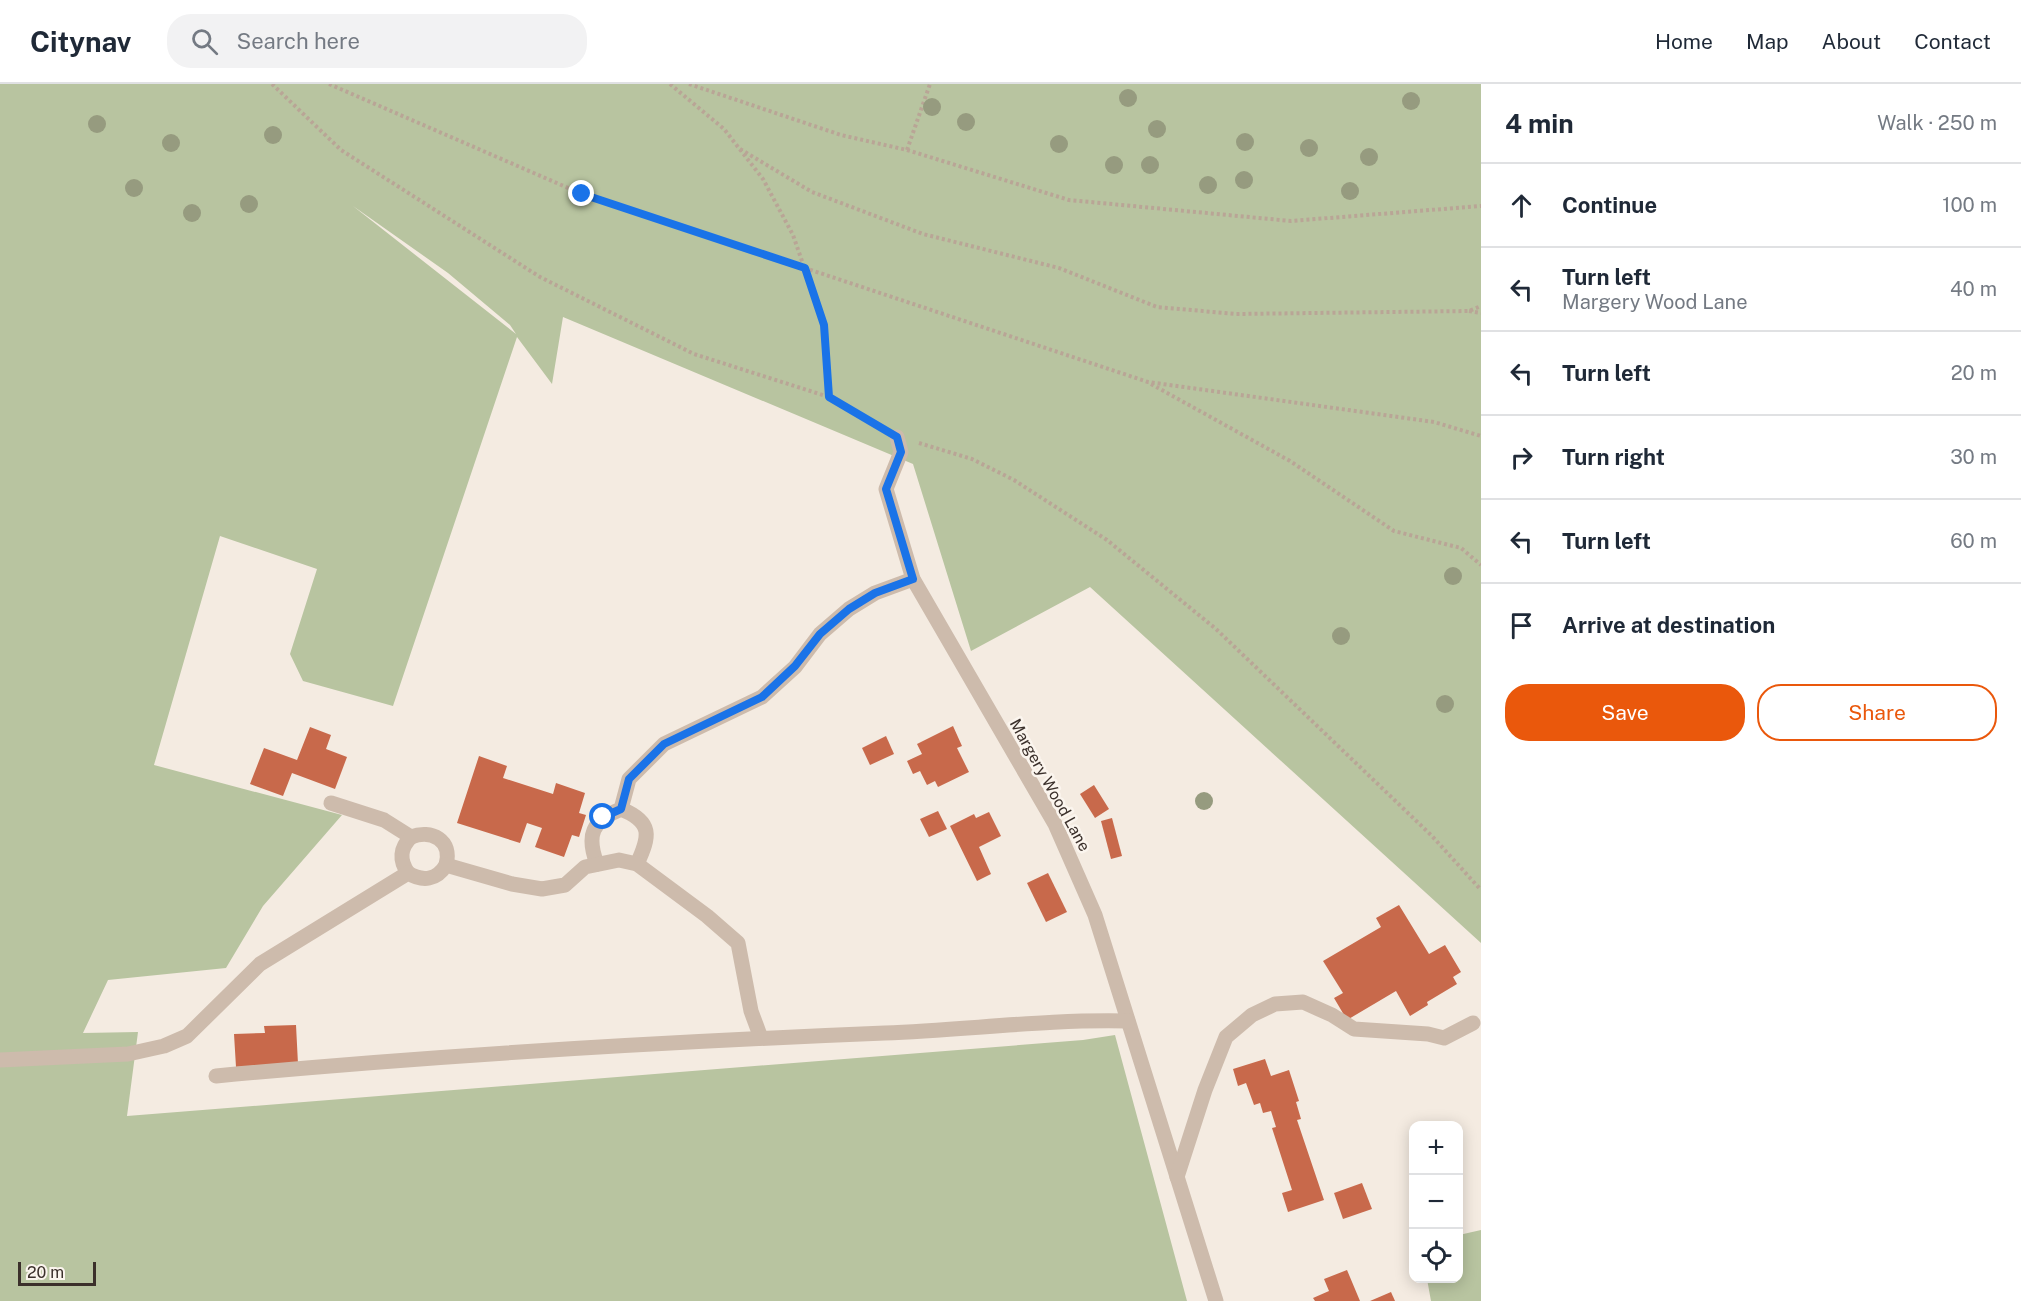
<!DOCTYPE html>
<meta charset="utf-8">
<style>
:root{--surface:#fff;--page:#f2f2f3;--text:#1f2937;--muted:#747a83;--line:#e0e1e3;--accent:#ea580c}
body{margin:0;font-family:"Public Sans",sans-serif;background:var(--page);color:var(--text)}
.controls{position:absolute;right:18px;bottom:18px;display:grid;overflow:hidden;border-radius:12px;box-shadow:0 3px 15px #0003}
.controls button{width:54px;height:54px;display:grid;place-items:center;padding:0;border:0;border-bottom:2px solid var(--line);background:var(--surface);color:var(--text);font:30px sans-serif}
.scale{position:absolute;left:18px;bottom:15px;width:78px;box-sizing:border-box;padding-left:6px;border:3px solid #3b302b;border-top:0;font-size:16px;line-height:21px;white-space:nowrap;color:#3b302b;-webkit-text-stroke:4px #fbf5ee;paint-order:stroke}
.stop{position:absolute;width:18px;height:18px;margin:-14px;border:4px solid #1a73e8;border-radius:50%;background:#fff}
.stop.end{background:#1a73e8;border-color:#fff;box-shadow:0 2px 6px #0008}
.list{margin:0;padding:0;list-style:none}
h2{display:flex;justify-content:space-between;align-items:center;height:78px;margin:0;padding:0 24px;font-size:26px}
h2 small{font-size:20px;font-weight:400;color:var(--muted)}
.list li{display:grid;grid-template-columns:39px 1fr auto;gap:18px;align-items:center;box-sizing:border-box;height:84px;padding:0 24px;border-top:2px solid var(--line)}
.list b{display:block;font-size:22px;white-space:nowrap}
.list p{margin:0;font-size:20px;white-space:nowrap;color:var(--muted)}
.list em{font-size:20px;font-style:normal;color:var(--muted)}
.actions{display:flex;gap:12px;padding:18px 24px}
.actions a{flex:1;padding:14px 0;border:2px solid var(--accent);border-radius:24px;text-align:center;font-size:21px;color:var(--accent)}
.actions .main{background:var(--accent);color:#fff}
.icon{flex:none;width:33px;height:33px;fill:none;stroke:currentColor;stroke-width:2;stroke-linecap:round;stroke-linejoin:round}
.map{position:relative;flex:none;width:1481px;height:1217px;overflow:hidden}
header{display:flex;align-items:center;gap:36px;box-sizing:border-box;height:84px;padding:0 30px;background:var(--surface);border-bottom:2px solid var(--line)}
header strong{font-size:28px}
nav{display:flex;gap:33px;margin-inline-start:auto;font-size:21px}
.search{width:420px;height:54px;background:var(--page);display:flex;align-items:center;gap:15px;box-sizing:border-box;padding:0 21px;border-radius:24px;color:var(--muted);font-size:22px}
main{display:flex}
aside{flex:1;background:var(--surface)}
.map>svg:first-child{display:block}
.green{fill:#b8c4a0;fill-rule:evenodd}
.building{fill:#c8694b}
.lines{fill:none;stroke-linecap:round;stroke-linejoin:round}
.path{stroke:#b9a596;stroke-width:4;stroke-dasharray:3 3;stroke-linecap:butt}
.minor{stroke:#cdbbac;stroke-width:15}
.tree{fill:#969b7f}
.route{stroke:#1a73e8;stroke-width:8}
.labels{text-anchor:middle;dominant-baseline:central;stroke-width:5;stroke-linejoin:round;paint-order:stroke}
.street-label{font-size:16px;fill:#3b302b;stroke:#fbf5ee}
</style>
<header>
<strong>Citynav</strong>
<div class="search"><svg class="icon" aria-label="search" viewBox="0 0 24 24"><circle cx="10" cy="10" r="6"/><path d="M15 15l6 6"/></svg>Search here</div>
<nav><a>Home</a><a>Map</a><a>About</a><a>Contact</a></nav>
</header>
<main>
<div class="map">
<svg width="1481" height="1217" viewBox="0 0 1481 1217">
<rect width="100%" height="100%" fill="#f4ebe1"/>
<g class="green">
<path d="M 0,0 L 1481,0 L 1481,859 L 1090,503 L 971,567 L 913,380 L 563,233 L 552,300 L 517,253 L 393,622 L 303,597 L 290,570 L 317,485 L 220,452 L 154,681 L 342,731 L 263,822 L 226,884 L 108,896 L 83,949 L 138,948 L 127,1032 L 1083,956 L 1115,951 L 1187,1217 L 0,1217 ZM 353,122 L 448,189 L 510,241 L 516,250 Z"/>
<path d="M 1481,1146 L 1481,1217 L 1431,1217 L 1427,1195 L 1458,1194 L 1459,1151 Z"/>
</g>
<g class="building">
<path d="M 953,642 L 962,662 L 957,664 L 969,688 L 938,703 L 935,697 L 927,701 L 920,687 L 913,690 L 907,677 L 922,670 L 917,660 Z"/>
<path d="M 310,643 L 331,651 L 326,665 L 347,673 L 335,705 L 292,689 L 283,712 L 250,700 L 264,664 L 297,676 Z"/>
<path d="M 886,652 L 894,670 L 870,681 L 862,664 Z"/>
<path d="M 479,672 L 507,682 L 503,694 L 553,710 L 556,699 L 585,709 L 579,729 L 586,731 L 579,753 L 572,751 L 564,773 L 535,763 L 542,744 L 527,739 L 520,759 L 457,739 Z"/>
<path d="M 1094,701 L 1109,725 L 1095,734 L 1080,710 Z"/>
<path d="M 938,727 L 947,745 L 929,753 L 920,735 Z"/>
<path d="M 989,728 L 1001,752 L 979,763 L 991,790 L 977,797 L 950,742 L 974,730 L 976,734 Z"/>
<path d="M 1112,734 L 1122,772 L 1111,775 L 1101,737 Z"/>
<path d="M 1048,789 L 1067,828 L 1046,838 L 1027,799 Z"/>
<path d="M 1399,821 L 1429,870 L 1445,861 L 1461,888 L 1453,893 L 1457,900 L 1427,918 L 1428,921 L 1410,932 L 1396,907 L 1347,936 L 1334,914 L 1343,909 L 1323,877 L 1381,843 L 1376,834 Z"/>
<path d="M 296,941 L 298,980 L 236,983 L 234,950 L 265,949 L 264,942 Z"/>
<path d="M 1265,975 L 1271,992 L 1289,986 L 1299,1017 L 1296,1018 L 1301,1035 L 1297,1036 L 1324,1116 L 1288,1128 L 1282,1109 L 1292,1106 L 1272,1044 L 1276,1043 L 1271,1027 L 1263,1029 L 1260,1019 L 1254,1021 L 1246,999 L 1238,1002 L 1233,985 Z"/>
<path d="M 1362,1099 L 1372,1125 L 1343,1135 L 1334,1109 Z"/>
<path d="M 1347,1186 L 1360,1217 L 1315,1217 L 1313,1214 L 1329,1207 L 1324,1195 Z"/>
<path d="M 1391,1208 L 1395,1217 L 1370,1217 Z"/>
</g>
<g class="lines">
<g class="path">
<path d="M 272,0 L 341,66 L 540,193 L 694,270 L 829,313 L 879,343"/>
<path d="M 329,0 L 582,110 L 1148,298 L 1434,338 L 1481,352"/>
<path d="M 670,0 L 724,45 L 763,95 L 793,151 L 824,241 L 829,313"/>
<path d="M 689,0 L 841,51 L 907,66 L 1069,116 L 1291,137 L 1481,122"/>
<path d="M 740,65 L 812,108 L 923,150 L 1059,184 L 1157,223 L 1236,230 L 1469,227 L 1481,222"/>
<path d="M 907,66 L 930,0"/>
<path d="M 1469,227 L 1481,229"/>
<path d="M 1151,300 L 1290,377 L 1394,447 L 1461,464 L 1481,481"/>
<path d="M 919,359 L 972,375 L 1014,396 L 1107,456 L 1216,545 L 1432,752 L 1481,806"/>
</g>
<g class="minor">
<path d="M 897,353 L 901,368 L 886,405 L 913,495 L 1055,740 L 1095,831 L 1216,1217"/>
<path d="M 331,719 L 384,736 L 411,753 C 400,764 399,776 408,789"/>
<path d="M 621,725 C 653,738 650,752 637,780"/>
<path d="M 411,753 C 431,745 453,756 446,781"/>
<path d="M 597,780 C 586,751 592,737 621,725 L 629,695 L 664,660 L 762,613 L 795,583 L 820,550 L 849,525 L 875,509 L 913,495"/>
<path d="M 0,976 L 128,970 L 164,962 L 187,952 L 260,880 L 408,789 C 423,798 437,796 446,781 L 512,800 L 542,805 L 565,801 L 585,783 L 619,776 L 637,780 L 707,832 L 738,859 L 751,927 L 761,954"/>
<path d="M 216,992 C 438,971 662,958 885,949 C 967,946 1047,935 1128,937"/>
<path d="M 1177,1093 L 1205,1006 L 1226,953 L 1252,931 L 1275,920 L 1303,918 L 1332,931 L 1354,945 L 1428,950 L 1444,954 L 1473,939"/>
</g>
</g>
<g class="tree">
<circle cx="1128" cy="14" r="9"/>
<circle cx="1411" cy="17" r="9"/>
<circle cx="932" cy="23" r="9"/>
<circle cx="966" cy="38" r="9"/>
<circle cx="97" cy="40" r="9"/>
<circle cx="1157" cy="45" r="9"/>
<circle cx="273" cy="51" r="9"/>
<circle cx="1245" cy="58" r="9"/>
<circle cx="171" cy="59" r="9"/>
<circle cx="1059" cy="60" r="9"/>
<circle cx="1309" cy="64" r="9"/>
<circle cx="1369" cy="73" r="9"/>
<circle cx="1114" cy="81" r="9"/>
<circle cx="1150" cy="81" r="9"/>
<circle cx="1244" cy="96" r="9"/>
<circle cx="1208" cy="101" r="9"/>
<circle cx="134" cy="104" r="9"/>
<circle cx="1350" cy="107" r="9"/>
<circle cx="249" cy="120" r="9"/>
<circle cx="192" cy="129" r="9"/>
<circle cx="1453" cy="492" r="9"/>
<circle cx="1341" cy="552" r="9"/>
<circle cx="1445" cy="620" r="9"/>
<circle cx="1204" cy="717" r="9"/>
</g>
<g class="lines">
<path class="route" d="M 582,110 L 805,184 L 824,241 L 829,313 L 897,353 L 901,368 L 886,405 L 913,495 L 875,509 L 849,525 L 820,550 L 795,582 L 762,613 L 664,660 L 629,695 L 621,725 L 603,733"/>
</g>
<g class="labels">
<g class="street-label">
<text transform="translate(1050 701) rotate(61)">Margery Wood Lane</text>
</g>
</g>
</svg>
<div class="controls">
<button>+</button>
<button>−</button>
<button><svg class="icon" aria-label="locate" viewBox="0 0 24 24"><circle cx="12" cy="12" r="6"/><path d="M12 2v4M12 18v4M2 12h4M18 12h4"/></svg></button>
</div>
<div class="scale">20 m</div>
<div class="stop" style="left:603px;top:733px"></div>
<div class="stop end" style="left:582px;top:110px"></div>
</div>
<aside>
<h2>4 min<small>Walk · 250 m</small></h2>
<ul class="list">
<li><svg class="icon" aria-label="ahead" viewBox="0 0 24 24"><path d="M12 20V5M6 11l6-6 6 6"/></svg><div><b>Continue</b></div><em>100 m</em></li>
<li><svg class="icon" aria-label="left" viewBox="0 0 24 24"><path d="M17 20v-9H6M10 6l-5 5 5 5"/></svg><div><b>Turn left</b><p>Margery Wood Lane</p></div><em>40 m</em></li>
<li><svg class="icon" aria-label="left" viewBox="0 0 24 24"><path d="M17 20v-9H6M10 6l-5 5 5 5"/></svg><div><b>Turn left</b></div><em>20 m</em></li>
<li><svg class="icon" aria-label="right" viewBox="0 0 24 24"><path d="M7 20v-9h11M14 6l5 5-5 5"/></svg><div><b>Turn right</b></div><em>30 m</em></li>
<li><svg class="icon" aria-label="left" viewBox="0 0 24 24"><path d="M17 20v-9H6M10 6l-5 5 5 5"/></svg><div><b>Turn left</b></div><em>60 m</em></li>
<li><svg class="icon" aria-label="arrive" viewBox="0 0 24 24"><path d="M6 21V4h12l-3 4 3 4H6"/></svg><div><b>Arrive at destination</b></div></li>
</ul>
<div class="actions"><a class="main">Save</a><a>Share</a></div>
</aside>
</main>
